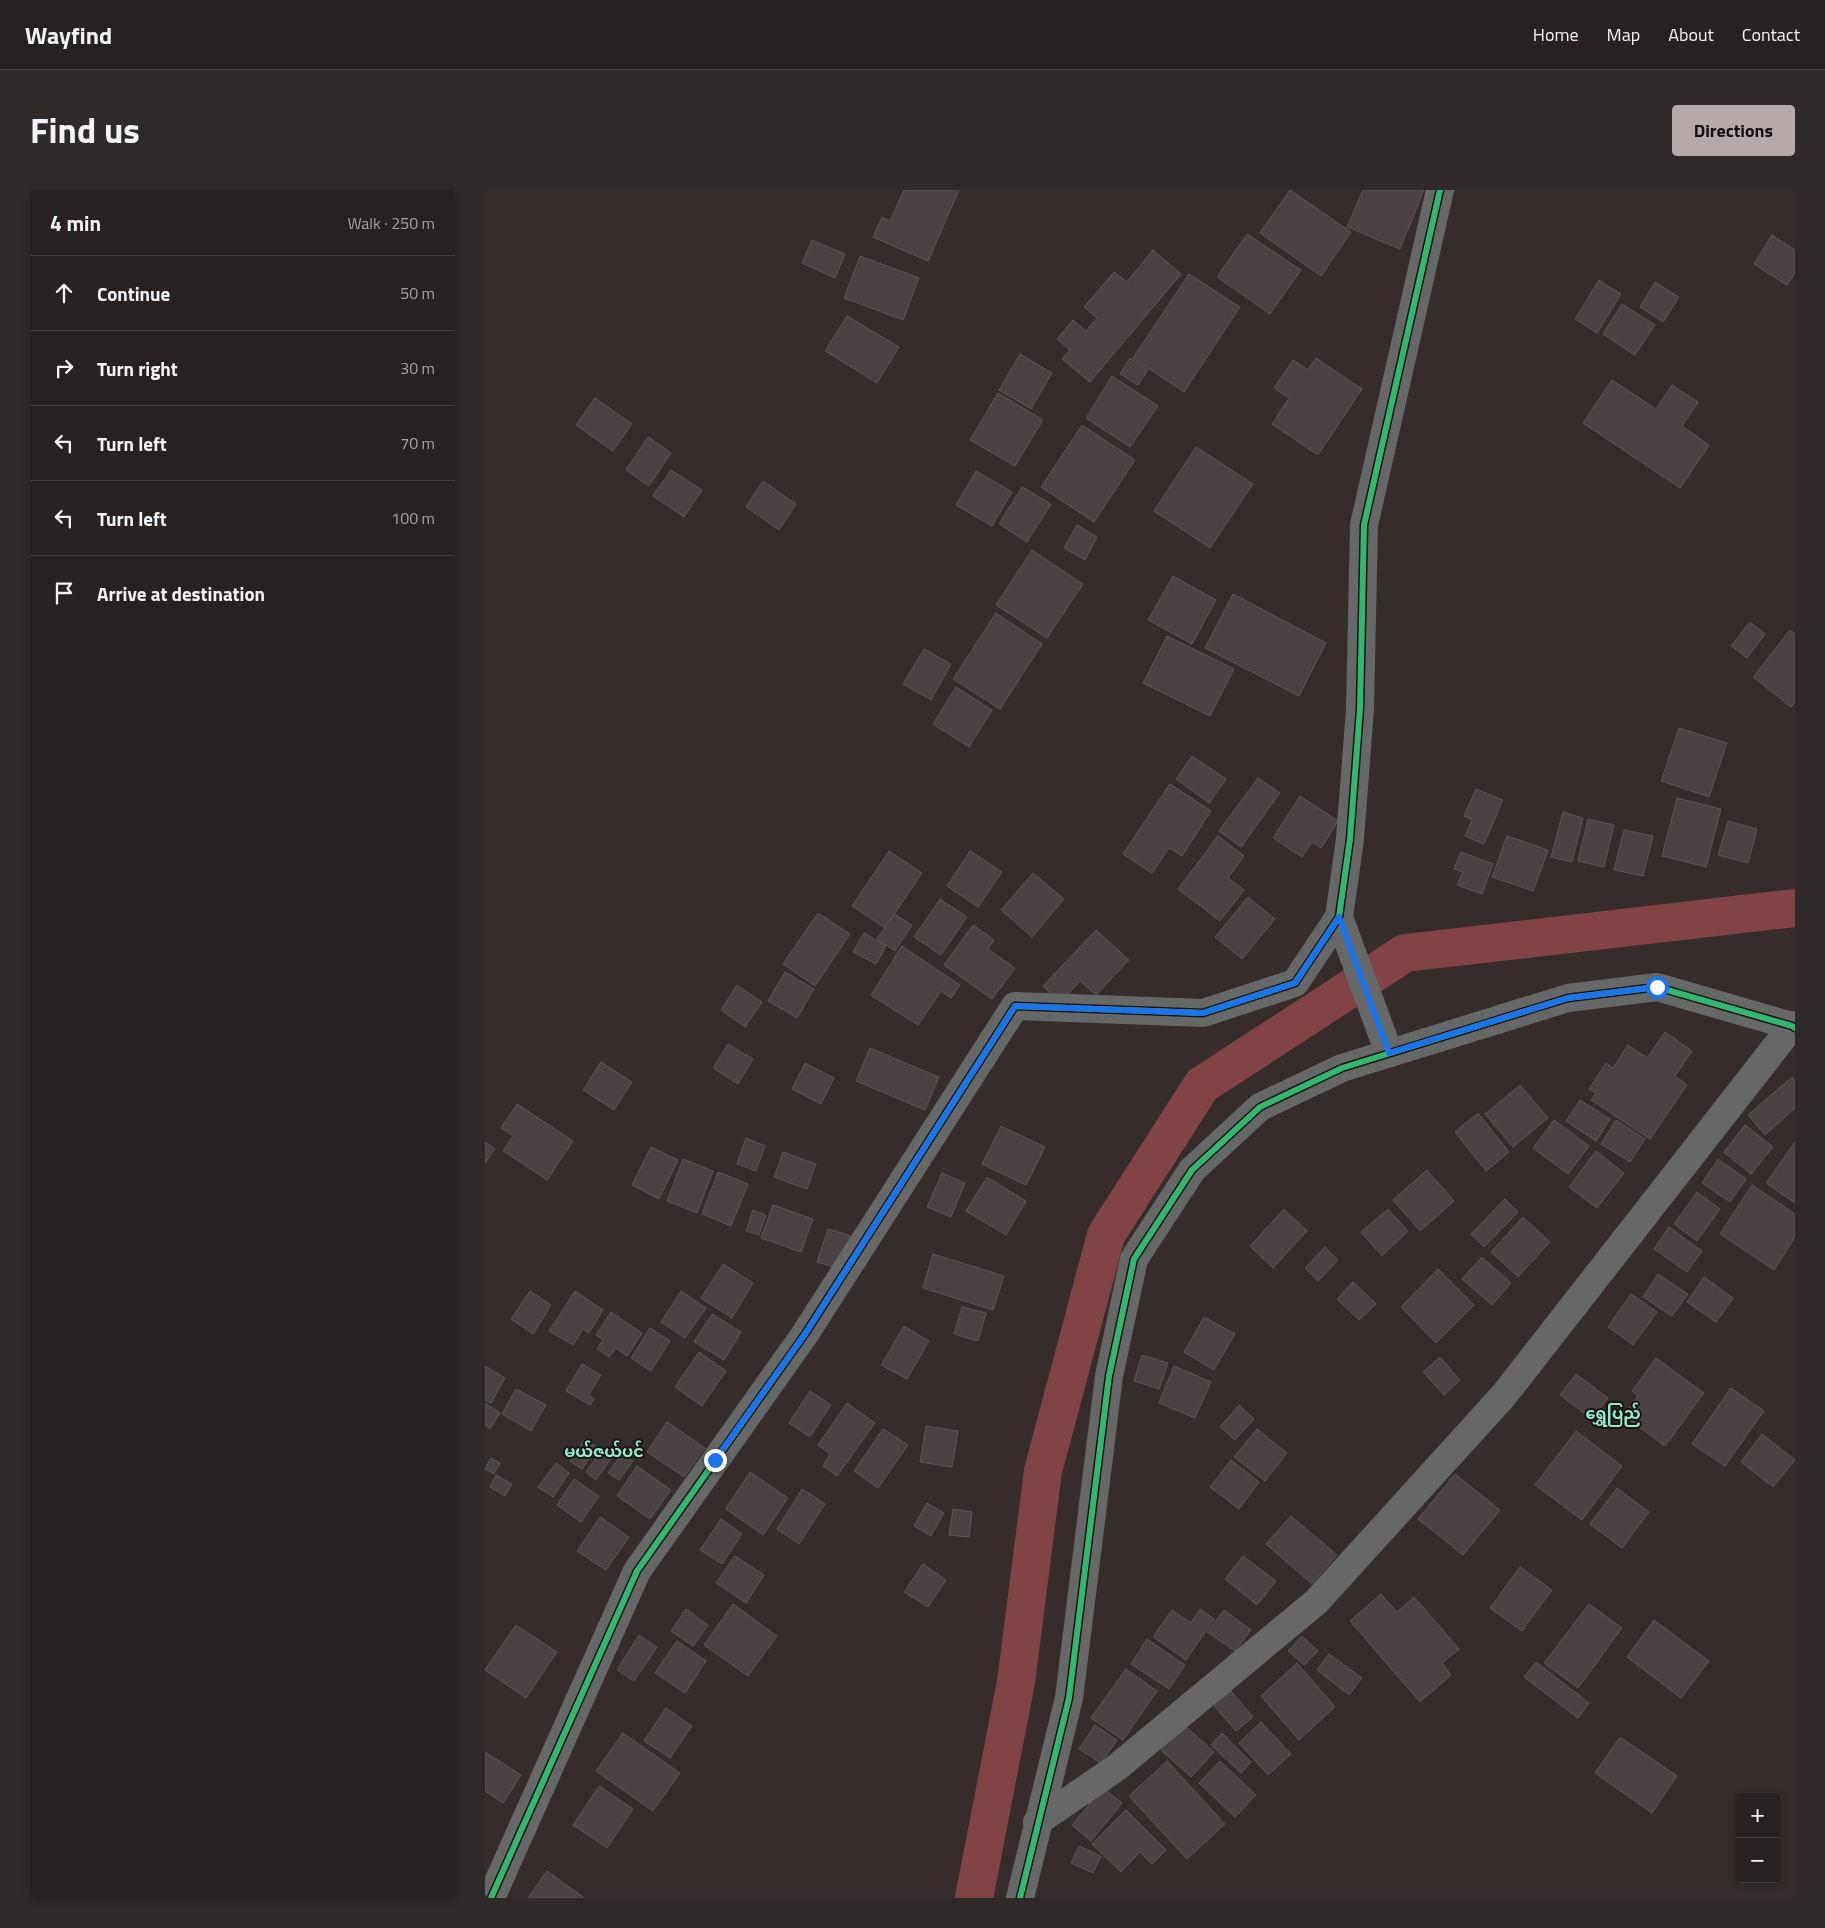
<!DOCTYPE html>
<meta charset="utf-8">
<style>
:root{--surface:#282121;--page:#30292a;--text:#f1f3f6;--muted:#a5a3a5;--line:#443e3f;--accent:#b5a9a9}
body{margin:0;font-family:"Titillium Web","Noto Sans Myanmar",sans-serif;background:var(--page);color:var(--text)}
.controls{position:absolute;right:15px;bottom:15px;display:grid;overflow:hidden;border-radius:5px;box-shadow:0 2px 8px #0003}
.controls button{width:45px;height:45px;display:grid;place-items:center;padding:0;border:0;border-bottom:1px solid var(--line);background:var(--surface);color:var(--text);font:25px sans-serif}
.stop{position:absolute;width:15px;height:15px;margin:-11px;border:4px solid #1a73e8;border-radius:50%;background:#fff}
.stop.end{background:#1a73e8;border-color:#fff;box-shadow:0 1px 5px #0008}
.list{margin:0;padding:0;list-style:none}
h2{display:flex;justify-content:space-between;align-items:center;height:65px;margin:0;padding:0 20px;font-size:21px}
h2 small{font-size:16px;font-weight:400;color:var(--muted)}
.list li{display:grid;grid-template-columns:32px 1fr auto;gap:15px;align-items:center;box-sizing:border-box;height:75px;padding:0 20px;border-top:1px solid var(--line)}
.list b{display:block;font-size:19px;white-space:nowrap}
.list em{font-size:16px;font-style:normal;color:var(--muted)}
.icon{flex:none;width:28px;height:28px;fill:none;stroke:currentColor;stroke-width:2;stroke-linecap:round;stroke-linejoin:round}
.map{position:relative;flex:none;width:1310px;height:1708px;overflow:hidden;border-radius:5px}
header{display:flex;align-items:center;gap:30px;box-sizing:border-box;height:70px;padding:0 25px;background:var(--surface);border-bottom:1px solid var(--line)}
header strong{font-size:24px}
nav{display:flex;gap:28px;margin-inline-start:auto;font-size:18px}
.intro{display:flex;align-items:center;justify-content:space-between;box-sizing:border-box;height:120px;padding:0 30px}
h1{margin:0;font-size:35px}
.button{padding:12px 22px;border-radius:5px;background:var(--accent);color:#111;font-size:18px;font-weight:700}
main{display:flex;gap:30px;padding:0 30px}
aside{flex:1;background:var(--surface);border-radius:5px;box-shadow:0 2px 8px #0003}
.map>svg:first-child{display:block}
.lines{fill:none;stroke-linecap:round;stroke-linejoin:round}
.canal{stroke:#814344;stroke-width:38}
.building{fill:#4b4343;stroke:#5e5656}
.minor{stroke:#666867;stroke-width:28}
.cycleway-casing{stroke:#1c1313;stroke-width:9}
.cycleway{stroke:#33b770;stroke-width:6}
.route{stroke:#1a73e8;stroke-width:6}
.labels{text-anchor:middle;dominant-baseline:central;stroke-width:4;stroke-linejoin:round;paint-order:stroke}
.quarter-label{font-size:16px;font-weight:bold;fill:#8feccc;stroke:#1c1313}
</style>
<header>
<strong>Wayfind</strong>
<nav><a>Home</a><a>Map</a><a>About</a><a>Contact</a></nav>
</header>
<div class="intro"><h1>Find us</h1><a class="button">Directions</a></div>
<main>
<aside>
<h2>4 min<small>Walk · 250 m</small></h2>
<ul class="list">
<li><svg class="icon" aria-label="ahead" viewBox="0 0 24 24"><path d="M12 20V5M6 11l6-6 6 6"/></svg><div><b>Continue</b></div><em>50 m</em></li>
<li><svg class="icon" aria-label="right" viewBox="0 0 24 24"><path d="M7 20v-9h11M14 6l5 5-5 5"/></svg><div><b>Turn right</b></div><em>30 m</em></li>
<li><svg class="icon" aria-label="left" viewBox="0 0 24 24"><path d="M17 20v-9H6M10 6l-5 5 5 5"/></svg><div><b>Turn left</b></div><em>70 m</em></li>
<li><svg class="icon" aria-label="left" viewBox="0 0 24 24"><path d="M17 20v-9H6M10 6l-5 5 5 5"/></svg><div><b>Turn left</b></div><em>100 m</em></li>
<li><svg class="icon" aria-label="arrive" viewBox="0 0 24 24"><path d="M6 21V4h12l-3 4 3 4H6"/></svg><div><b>Arrive at destination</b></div></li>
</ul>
</aside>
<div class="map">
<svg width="1310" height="1708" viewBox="0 0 1310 1708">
<rect width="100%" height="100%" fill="#362c2c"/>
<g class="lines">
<path class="canal" d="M 489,1708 L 531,1492 L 558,1281 L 621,1045 L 717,895 L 920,763 L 1310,718"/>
</g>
<g class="building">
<path d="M 419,0 L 474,0 L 443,71 L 388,47 L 397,27 L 405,31 Z"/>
<path d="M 805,0 L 866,42 L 836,86 L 775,43 Z"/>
<path d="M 878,0 L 939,0 L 915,59 L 862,37 Z"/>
<path d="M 762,44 L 816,80 L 785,124 L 732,87 Z"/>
<path d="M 1287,45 L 1310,60 L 1310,83 L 1302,95 L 1269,74 Z"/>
<path d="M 327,50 L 360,64 L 350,88 L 317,73 Z"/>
<path d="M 668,60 L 696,84 L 605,192 L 577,169 L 585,160 L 572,149 L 588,130 L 601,141 L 612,128 L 599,117 L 629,82 L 642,92 Z"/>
<path d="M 375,66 L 434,88 L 418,130 L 359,108 Z"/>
<path d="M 704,84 L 755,117 L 699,202 L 648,168 Z"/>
<path d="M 1114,90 L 1136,104 L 1112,143 L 1090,129 Z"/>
<path d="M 1170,92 L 1194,107 L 1178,132 L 1155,117 Z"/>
<path d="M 1137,114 L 1170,135 L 1150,165 L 1118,144 Z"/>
<path d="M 362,126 L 414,157 L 392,193 L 340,161 Z"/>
<path d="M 535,164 L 567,183 L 546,219 L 514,200 Z"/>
<path d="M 645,168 L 663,180 L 653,195 L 635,184 Z"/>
<path d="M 831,168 L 877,199 L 833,265 L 787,234 L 804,208 L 789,198 L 808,170 L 823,180 Z"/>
<path d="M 627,186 L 673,216 L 645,257 L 601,228 Z"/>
<path d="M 1127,190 L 1171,219 L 1187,195 L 1213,212 L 1197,236 L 1224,255 L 1195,298 L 1098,233 Z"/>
<path d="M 513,203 L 558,230 L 530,276 L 485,250 Z"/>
<path d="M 110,208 L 147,234 L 128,261 L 91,235 Z"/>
<path d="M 597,235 L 650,270 L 609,332 L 556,297 Z"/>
<path d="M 163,247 L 186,263 L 164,296 L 141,280 Z"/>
<path d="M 711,257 L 768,294 L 725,358 L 669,321 Z"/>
<path d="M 186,280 L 217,300 L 199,327 L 168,306 Z"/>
<path d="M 491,281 L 527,302 L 507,336 L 471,315 Z"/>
<path d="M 278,291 L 311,314 L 294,340 L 261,317 Z"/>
<path d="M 537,297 L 566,314 L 542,352 L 514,334 Z"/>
<path d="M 592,335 L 612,347 L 600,370 L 579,358 Z"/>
<path d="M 547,360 L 598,394 L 562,448 L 511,415 Z"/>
<path d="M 688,386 L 731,410 L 707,454 L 663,430 Z"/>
<path d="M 748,404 L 841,453 L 814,506 L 720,458 Z"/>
<path d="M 511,423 L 557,454 L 515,519 L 468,489 Z"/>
<path d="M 1265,432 L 1280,444 L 1262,468 L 1246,456 Z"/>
<path d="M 1305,440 L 1310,444 L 1310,513 L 1306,517 L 1268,487 Z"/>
<path d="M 682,446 L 749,479 L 725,526 L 658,493 Z"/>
<path d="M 439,459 L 466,474 L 446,510 L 418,494 Z"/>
<path d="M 471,497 L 507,520 L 484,557 L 448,534 Z"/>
<path d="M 1194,538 L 1242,553 L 1224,607 L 1176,591 Z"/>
<path d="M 707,566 L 741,589 L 724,613 L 691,589 Z"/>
<path d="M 773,588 L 795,603 L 756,657 L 734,641 Z"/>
<path d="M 685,594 L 726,621 L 697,666 L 684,658 L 667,683 L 638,664 Z"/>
<path d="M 991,599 L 1018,610 L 999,654 L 980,646 L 987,630 L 979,626 Z"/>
<path d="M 815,606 L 853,631 L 836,658 L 827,652 L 817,667 L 788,648 Z"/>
<path d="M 1192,608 L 1236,619 L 1221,677 L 1177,666 Z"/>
<path d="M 1078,622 L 1098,628 L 1087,672 L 1066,667 Z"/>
<path d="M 1103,629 L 1129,635 L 1119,677 L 1093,671 Z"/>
<path d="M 1243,631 L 1272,639 L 1263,673 L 1233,665 Z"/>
<path d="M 1139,640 L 1168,646 L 1158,686 L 1129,680 Z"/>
<path d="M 733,646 L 759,666 L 743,688 L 759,700 L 735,731 L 693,699 Z"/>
<path d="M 1022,646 L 1063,660 L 1048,701 L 1007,687 Z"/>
<path d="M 404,661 L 437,683 L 400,738 L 367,716 Z"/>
<path d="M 485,661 L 517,682 L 493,717 L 462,696 Z"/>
<path d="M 976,662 L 1008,674 L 997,704 L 972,695 L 978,682 L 969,679 Z"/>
<path d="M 548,683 L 579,709 L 547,747 L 516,720 Z"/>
<path d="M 763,707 L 790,729 L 757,769 L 730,747 Z"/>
<path d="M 455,709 L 482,727 L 456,765 L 429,747 Z"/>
<path d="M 333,723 L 365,744 L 330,796 L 298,774 Z"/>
<path d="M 409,724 L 427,735 L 410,761 L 392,749 Z"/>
<path d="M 488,735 L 509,750 L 503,759 L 530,778 L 507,809 L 459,775 Z"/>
<path d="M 611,740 L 644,770 L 611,805 L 595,791 L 575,813 L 558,796 Z"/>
<path d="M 379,743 L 401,756 L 391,774 L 368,762 Z"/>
<path d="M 417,756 L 475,795 L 466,808 L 456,801 L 433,835 L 386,805 Z"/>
<path d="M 300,782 L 329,799 L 312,828 L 283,811 Z"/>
<path d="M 252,795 L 277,812 L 260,837 L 236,820 Z"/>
<path d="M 1180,842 L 1207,861 L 1190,886 L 1202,895 L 1165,949 L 1106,910 L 1111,903 L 1104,899 L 1121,873 L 1128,878 L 1143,855 L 1162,868 Z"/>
<path d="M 243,854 L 268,869 L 253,894 L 228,878 Z"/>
<path d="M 385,858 L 454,887 L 440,920 L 371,891 Z"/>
<path d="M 116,872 L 147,892 L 129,920 L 98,900 Z"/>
<path d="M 320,873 L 349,888 L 336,914 L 307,899 Z"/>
<path d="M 1307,887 L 1310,891 L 1310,918 L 1280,945 L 1263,925 Z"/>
<path d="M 1035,895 L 1063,928 L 1028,957 L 1000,924 Z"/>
<path d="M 1095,910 L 1125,929 L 1111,951 L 1081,931 Z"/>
<path d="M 32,914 L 88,951 L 62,990 L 18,961 L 28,946 L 16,938 Z"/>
<path d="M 993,923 L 1024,962 L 1001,981 L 970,942 Z"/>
<path d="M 1069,930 L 1104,956 L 1083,984 L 1048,958 Z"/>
<path d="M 1131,930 L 1160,949 L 1145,972 L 1116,954 Z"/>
<path d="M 1260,935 L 1288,957 L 1266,984 L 1239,962 Z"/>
<path d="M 516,936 L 560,957 L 541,995 L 497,974 Z"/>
<path d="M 261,948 L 280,956 L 271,981 L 252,974 Z"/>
<path d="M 0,952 L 10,959 L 0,973 Z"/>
<path d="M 1310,952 L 1310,1013 L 1281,993 Z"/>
<path d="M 166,957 L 193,970 L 174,1009 L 147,995 Z"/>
<path d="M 1111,961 L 1139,983 L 1112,1018 L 1084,997 Z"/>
<path d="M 298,962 L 331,974 L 322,999 L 289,987 Z"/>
<path d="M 198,969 L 228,981 L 212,1023 L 182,1011 Z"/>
<path d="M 1233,969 L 1261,989 L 1245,1012 L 1217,993 Z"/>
<path d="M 942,980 L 969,1011 L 935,1041 L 908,1010 Z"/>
<path d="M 233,982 L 263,994 L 246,1036 L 217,1024 Z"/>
<path d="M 457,983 L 480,993 L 466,1027 L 442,1017 Z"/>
<path d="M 502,987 L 541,1011 L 521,1045 L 481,1021 Z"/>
<path d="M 1267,995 L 1310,1024 L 1310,1047 L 1289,1080 L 1235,1044 Z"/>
<path d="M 1212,1002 L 1235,1019 L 1212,1051 L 1189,1034 Z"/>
<path d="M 1020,1009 L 1033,1022 L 999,1057 L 986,1044 Z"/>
<path d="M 288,1015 L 328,1029 L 316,1062 L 276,1048 Z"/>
<path d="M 799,1019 L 822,1041 L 788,1078 L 765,1056 Z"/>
<path d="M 903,1019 L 923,1041 L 897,1066 L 876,1042 Z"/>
<path d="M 268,1020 L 281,1025 L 274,1045 L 261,1041 Z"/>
<path d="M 1038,1027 L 1065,1052 L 1033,1087 L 1006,1062 Z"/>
<path d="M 1184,1037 L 1217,1061 L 1202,1082 L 1169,1059 Z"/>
<path d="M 343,1039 L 366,1046 L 356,1079 L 332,1072 Z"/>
<path d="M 840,1057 L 853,1070 L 833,1091 L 820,1078 Z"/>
<path d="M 448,1064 L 519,1086 L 508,1120 L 438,1098 Z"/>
<path d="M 997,1067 L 1026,1093 L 1007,1115 L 977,1089 Z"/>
<path d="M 238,1074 L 268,1093 L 247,1128 L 216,1108 Z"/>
<path d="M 953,1079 L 989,1115 L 951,1153 L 916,1117 Z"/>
<path d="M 1173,1084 L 1203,1104 L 1187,1126 L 1158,1107 Z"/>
<path d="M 1219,1087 L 1248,1108 L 1231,1132 L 1202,1112 Z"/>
<path d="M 868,1092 L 891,1114 L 874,1130 L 852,1109 Z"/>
<path d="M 45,1101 L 66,1115 L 48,1144 L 26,1129 Z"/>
<path d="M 90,1101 L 118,1120 L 104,1143 L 98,1139 L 88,1155 L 64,1141 Z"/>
<path d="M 196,1101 L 221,1118 L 200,1148 L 176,1132 Z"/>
<path d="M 1146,1104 L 1172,1122 L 1148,1155 L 1123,1137 Z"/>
<path d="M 477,1117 L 501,1123 L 493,1151 L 469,1144 Z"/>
<path d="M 126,1122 L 157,1143 L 142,1166 L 131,1158 L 124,1167 L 112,1159 L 118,1150 L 111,1145 Z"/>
<path d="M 227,1124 L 256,1142 L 239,1170 L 209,1152 Z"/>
<path d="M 719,1127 L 750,1144 L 729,1180 L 699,1162 Z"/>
<path d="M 419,1136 L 444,1151 L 422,1189 L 396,1175 Z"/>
<path d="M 165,1138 L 185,1151 L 166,1181 L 146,1168 Z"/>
<path d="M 214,1162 L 241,1181 L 217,1216 L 190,1197 Z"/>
<path d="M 657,1165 L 683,1173 L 674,1199 L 649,1191 Z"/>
<path d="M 955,1167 L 975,1190 L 959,1205 L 938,1182 Z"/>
<path d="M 1171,1168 L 1219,1203 L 1180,1256 L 1139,1226 L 1153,1206 L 1147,1201 Z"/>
<path d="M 97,1174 L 116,1185 L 104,1205 L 109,1209 L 105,1215 L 81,1201 Z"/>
<path d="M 0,1176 L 20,1188 L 6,1213 L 0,1210 Z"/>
<path d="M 689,1176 L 726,1192 L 710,1228 L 674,1213 Z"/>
<path d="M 1091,1184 L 1123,1208 L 1107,1229 L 1075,1205 Z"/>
<path d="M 1246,1198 L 1279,1221 L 1240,1276 L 1207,1254 Z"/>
<path d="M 31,1199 L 61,1215 L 46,1241 L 17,1224 Z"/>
<path d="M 325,1201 L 346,1215 L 325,1247 L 304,1233 Z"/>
<path d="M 0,1213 L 15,1223 L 5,1239 L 0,1235 Z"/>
<path d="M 362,1213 L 390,1233 L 352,1286 L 338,1276 L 345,1264 L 333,1255 Z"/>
<path d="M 754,1215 L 769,1229 L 750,1250 L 735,1237 Z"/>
<path d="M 182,1232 L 220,1258 L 199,1287 L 162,1262 Z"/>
<path d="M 441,1236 L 473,1241 L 467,1277 L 435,1272 Z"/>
<path d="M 398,1239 L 423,1255 L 393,1298 L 369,1281 Z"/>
<path d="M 772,1239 L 802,1263 L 780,1291 L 749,1267 Z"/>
<path d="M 1091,1241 L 1137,1276 L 1097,1330 L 1050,1295 Z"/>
<path d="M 1277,1244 L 1310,1270 L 1288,1297 L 1256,1272 Z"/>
<path d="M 100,1249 L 112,1257 L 97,1279 L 85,1271 Z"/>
<path d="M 117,1259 L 128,1266 L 111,1290 L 101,1282 Z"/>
<path d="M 137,1264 L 148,1271 L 134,1290 L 123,1283 Z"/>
<path d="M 6,1268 L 15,1273 L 9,1284 L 0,1279 Z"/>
<path d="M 746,1270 L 774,1292 L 754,1319 L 725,1297 Z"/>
<path d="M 71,1273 L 84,1283 L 68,1307 L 53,1297 Z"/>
<path d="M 152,1276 L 186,1300 L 165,1329 L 132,1306 Z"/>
<path d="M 265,1282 L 303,1308 L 278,1345 L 241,1319 Z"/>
<path d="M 970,1284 L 1015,1320 L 978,1365 L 933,1329 Z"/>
<path d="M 11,1285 L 27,1294 L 20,1306 L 5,1297 Z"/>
<path d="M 89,1289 L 114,1306 L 96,1332 L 72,1315 Z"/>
<path d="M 1132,1298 L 1164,1322 L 1137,1358 L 1105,1334 Z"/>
<path d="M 317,1299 L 340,1314 L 314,1354 L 292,1339 Z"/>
<path d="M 442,1313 L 459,1323 L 446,1346 L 429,1336 Z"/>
<path d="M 468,1319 L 487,1322 L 484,1347 L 464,1345 Z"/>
<path d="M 806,1326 L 852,1365 L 827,1394 L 781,1354 Z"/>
<path d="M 115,1327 L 144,1347 L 121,1380 L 92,1361 Z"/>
<path d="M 236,1329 L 257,1344 L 237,1374 L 215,1360 Z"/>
<path d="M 250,1366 L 279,1385 L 261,1413 L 231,1393 Z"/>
<path d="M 758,1366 L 791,1391 L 772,1415 L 740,1389 Z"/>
<path d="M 438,1374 L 461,1390 L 443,1417 L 419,1402 Z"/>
<path d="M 1035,1377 L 1067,1400 L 1037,1441 L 1005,1418 Z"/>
<path d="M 896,1404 L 912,1422 L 929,1407 L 974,1459 L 957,1473 L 966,1485 L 935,1512 L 865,1431 Z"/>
<path d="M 248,1414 L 292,1446 L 263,1486 L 219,1455 Z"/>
<path d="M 1104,1414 L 1137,1438 L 1093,1498 L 1059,1473 Z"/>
<path d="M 201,1419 L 223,1435 L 208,1456 L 186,1441 Z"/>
<path d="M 715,1419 L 729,1429 L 701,1470 L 668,1447 L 687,1420 L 706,1433 Z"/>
<path d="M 739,1420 L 766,1440 L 750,1461 L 722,1442 Z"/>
<path d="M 1169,1430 L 1224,1471 L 1196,1508 L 1142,1467 Z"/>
<path d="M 31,1435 L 72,1462 L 41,1508 L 0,1480 Z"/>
<path d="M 154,1445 L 172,1457 L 149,1491 L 132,1480 Z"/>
<path d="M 817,1446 L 833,1461 L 819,1475 L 803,1461 Z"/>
<path d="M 662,1449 L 700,1475 L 684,1499 L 646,1474 Z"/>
<path d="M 192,1451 L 221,1471 L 200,1503 L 170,1483 Z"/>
<path d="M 844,1464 L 877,1488 L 864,1505 L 832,1480 Z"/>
<path d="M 1051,1472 L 1104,1513 L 1093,1528 L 1039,1487 Z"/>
<path d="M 812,1473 L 850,1517 L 814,1550 L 776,1506 Z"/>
<path d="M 641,1479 L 672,1501 L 638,1550 L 606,1528 Z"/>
<path d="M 746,1501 L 768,1527 L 751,1541 L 729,1516 Z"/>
<path d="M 181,1518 L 207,1536 L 185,1568 L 159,1551 Z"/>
<path d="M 776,1532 L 806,1564 L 783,1585 L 754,1553 Z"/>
<path d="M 610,1535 L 632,1550 L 616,1573 L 594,1559 Z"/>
<path d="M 699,1535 L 729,1562 L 706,1587 L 676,1560 Z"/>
<path d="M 138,1543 L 195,1583 L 168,1621 L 111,1581 Z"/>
<path d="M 737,1543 L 766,1572 L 756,1583 L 726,1555 Z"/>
<path d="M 1135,1547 L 1192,1586 L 1167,1623 L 1110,1583 Z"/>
<path d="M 0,1562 L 36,1585 L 18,1613 L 0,1601 Z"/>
<path d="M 682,1571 L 740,1634 L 702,1669 L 644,1606 Z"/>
<path d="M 735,1571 L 771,1605 L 750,1627 L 714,1593 Z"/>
<path d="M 114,1596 L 148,1619 L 122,1658 L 88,1635 Z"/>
<path d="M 618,1598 L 637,1613 L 606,1651 L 587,1635 Z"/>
<path d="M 641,1620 L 681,1660 L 667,1674 L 655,1662 L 636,1682 L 607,1654 Z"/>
<path d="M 594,1656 L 616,1666 L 608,1683 L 586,1673 Z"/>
<path d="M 62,1681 L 98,1707 L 98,1708 L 43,1708 Z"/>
</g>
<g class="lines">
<g class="minor">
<path d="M 854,727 L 904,863"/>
<path d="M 552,1632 L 631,1578 L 831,1412 L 1019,1205 L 1307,836 L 1310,835"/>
<path d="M 6,1708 L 152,1381 L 320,1144 L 530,816 L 718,823 L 810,793 L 854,727 L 865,649 L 875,519 L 879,335 L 955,0"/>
<path d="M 535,1708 L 584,1508 L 624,1186 L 649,1069 L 707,980 L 775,917 L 857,878 L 1083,808 L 1172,797 L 1307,836 L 1310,838"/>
</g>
<defs>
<g id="cycleway">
<path d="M 6,1708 L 152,1381 L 320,1144 L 530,816 L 718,823 L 810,793 L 854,727 L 865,649 L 875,519 L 879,335 L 955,0"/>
<path d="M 535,1708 L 584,1508 L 624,1186 L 649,1069 L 707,980 L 775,917 L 857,878 L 1083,808 L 1172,797 L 1307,836 L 1310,838"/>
</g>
</defs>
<use href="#cycleway" class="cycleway-casing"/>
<use href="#cycleway" class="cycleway"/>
</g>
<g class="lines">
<path class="route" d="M 230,1270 L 320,1144 L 530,816 L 718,823 L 810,793 L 854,727 L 904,863 L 1083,808 L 1172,797"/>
</g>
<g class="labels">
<g class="quarter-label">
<text x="1128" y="1223">ရွှေပြည်</text>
<text x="119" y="1261">မယ်ဇယ်ပင်</text>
</g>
</g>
</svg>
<div class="controls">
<button>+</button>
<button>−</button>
</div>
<div class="stop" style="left:1172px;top:797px"></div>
<div class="stop end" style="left:230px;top:1270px"></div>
</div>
</main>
